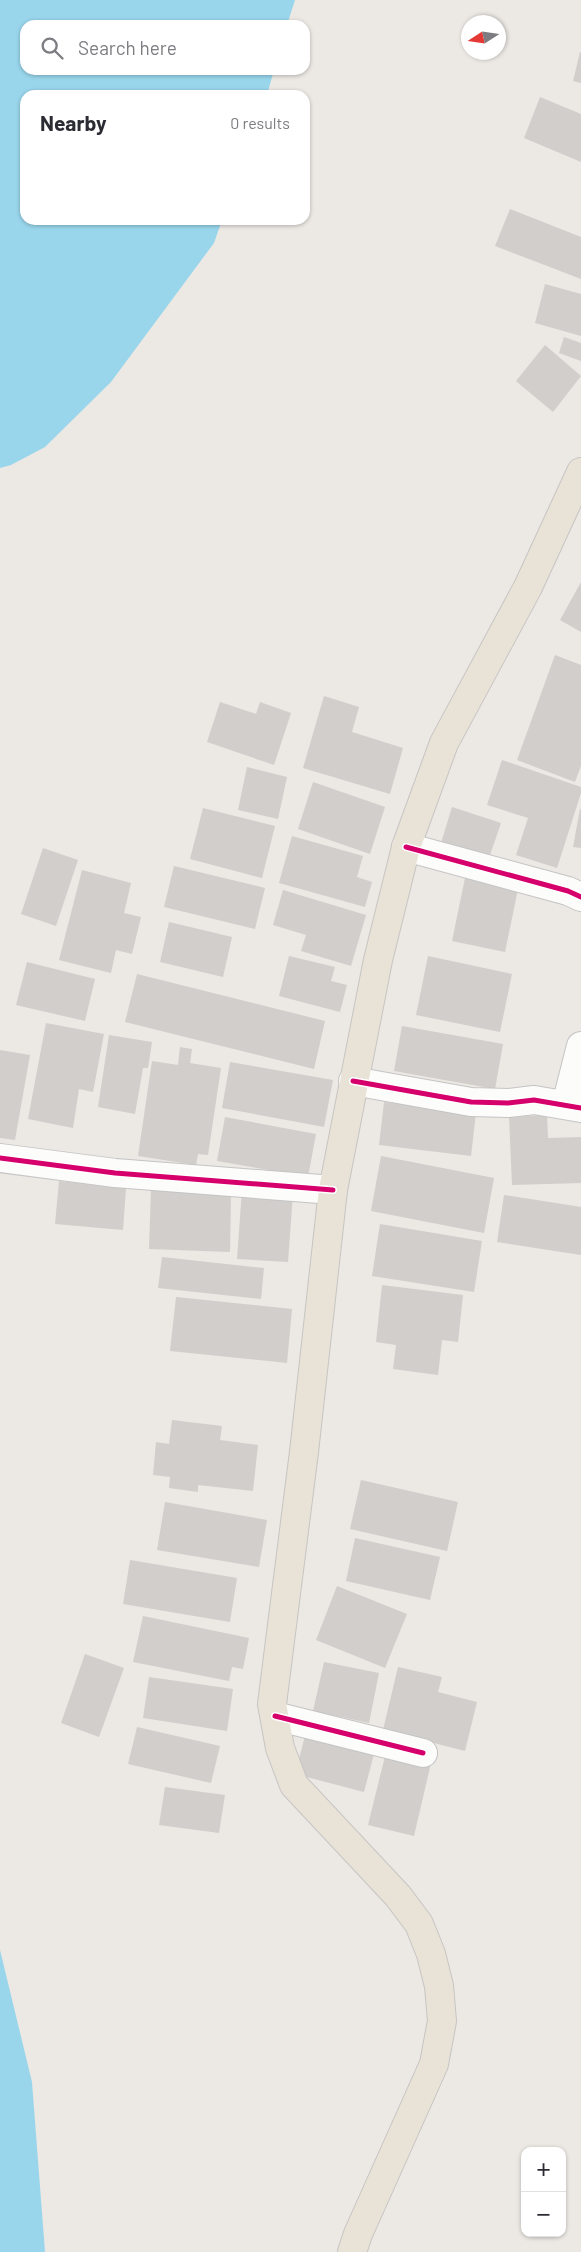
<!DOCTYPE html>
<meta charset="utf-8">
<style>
:root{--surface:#fff;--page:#f2f2f3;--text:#2b2b33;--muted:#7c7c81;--line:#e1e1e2}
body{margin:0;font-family:Barlow,sans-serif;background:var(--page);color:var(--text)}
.controls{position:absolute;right:15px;bottom:15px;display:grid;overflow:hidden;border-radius:10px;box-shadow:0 1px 4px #0004}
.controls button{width:45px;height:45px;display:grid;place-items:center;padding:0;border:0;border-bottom:1px solid var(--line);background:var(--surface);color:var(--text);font:25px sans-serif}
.compass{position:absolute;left:461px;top:15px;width:45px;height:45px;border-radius:50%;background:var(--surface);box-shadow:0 1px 4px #0004;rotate:258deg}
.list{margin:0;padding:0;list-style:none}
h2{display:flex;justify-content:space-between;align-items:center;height:65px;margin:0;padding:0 20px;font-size:21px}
h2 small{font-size:16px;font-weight:400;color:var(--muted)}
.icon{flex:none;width:28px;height:28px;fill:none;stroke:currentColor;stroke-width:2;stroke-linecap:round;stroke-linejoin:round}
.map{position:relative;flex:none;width:581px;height:2252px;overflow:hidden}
.search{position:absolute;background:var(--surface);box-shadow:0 1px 4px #0004;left:20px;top:20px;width:290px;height:55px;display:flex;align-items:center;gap:12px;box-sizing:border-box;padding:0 18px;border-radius:15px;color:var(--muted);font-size:19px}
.panel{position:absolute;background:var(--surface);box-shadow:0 1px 4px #0004;left:20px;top:90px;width:290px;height:135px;border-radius:15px}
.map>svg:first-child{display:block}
.water{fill:#99d6ec}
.building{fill:#d1cecb}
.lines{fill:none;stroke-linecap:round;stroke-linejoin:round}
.minor-casing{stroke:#c5c4c5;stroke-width:30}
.trunk-casing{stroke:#c6c5c4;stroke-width:30}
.minor{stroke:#fcfcfb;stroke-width:28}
.trunk{stroke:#e9e2d6;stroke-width:28}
.cycleway-casing{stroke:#fff;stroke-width:8}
.cycleway{stroke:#d6006c;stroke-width:5}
</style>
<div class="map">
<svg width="581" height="2252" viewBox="0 0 581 2252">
<rect width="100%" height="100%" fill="#ece8e4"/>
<g class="water">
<path d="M 0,0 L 295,0 L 287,25 L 25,25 L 25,70 L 274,70 L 267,95 L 25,95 L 25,220 L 222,220 L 214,243 L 111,382 L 45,447 L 11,465 L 0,468 Z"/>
<path d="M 0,1950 L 32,2082 L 45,2252 L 0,2252 Z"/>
</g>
<g class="building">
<path d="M 580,52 L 581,52 L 581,83 L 573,81 Z"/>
<path d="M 540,97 L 581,114 L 581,162 L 524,138 Z"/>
<path d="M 510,209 L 581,237 L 581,279 L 495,246 Z"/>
<path d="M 545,284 L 581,294 L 581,336 L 535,323 Z"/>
<path d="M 564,337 L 581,343 L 581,361 L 559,353 Z"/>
<path d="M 545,345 L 581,376 L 553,412 L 516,381 Z"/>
<path d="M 581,582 L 581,632 L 560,620 Z"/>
<path d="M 555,655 L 581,665 L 581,766 L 575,782 L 517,760 Z"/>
<path d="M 324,696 L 359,707 L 352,732 L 403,748 L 390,794 L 303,768 Z"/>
<path d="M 220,702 L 256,714 L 260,702 L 291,713 L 274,765 L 207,742 Z"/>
<path d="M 502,760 L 581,787 L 581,793 L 557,868 L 516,855 L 528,818 L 487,805 Z"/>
<path d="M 247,767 L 287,777 L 278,819 L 238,810 Z"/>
<path d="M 313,782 L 385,807 L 370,854 L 298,829 Z"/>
<path d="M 452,807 L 501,823 L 489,858 L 441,843 Z"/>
<path d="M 203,808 L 275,826 L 262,878 L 190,859 Z"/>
<path d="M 580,809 L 581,809 L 581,848 L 573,847 Z"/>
<path d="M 292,836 L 363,856 L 357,877 L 372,882 L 365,907 L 279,883 Z"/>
<path d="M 43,848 L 78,860 L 56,926 L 21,914 Z"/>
<path d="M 174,866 L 265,888 L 255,929 L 164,907 Z"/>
<path d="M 82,870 L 131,883 L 124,913 L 141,917 L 132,954 L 116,950 L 111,973 L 59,960 Z"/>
<path d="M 465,878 L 518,889 L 505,952 L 452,941 Z"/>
<path d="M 283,890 L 366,915 L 351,966 L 301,951 L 306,935 L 273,925 Z"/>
<path d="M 169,922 L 232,937 L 223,977 L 160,962 Z"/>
<path d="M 289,956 L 335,967 L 331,981 L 347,985 L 340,1012 L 279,996 Z"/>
<path d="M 428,956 L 512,974 L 500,1032 L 416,1015 Z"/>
<path d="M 27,962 L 95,979 L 85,1021 L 16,1005 Z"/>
<path d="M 137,974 L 325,1021 L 314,1069 L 125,1022 Z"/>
<path d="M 46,1023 L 104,1034 L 93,1092 L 79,1089 L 73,1128 L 28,1119 Z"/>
<path d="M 402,1026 L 503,1044 L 495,1089 L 394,1071 Z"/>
<path d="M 109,1035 L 152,1042 L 148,1068 L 143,1068 L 135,1114 L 98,1107 Z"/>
<path d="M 180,1047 L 192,1049 L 190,1063 L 221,1068 L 208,1155 L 198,1154 L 196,1165 L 138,1156 L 152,1061 L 178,1065 Z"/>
<path d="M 0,1050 L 30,1055 L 15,1140 L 0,1138 Z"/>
<path d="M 230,1062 L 333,1080 L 324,1127 L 222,1108 Z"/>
<path d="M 384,1102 L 476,1113 L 471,1156 L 379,1145 Z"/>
<path d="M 547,1115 L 548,1138 L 581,1137 L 581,1183 L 512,1185 L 509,1117 Z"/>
<path d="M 225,1117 L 316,1134 L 308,1177 L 217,1161 Z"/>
<path d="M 381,1156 L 494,1178 L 484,1233 L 371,1211 Z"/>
<path d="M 59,1181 L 126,1188 L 123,1230 L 55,1224 Z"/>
<path d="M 151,1189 L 231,1192 L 230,1252 L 149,1249 Z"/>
<path d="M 242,1190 L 293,1193 L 288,1262 L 237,1259 Z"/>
<path d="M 504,1195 L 581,1207 L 581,1255 L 497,1242 Z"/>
<path d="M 380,1224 L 482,1241 L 474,1292 L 372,1276 Z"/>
<path d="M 162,1257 L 264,1268 L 261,1299 L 158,1288 Z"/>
<path d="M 382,1285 L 463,1295 L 458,1342 L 442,1340 L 438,1375 L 393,1369 L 396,1345 L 376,1342 Z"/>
<path d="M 176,1297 L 292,1309 L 287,1363 L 170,1351 Z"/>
<path d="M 172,1420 L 222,1426 L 220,1440 L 258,1445 L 253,1491 L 198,1485 L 198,1492 L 169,1488 L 170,1477 L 153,1475 L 156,1442 L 169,1444 Z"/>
<path d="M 361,1480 L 458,1502 L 447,1551 L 350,1529 Z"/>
<path d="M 165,1502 L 267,1520 L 259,1567 L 157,1550 Z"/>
<path d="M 355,1538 L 440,1557 L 430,1600 L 346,1581 Z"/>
<path d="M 130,1560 L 237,1578 L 230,1622 L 123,1604 Z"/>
<path d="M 337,1586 L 407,1614 L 385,1668 L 316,1640 Z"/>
<path d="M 143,1616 L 249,1638 L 243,1669 L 232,1667 L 229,1681 L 133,1662 Z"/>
<path d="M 85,1654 L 124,1668 L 99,1737 L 61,1723 Z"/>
<path d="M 324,1662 L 379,1673 L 369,1723 L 313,1711 Z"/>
<path d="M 398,1667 L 442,1677 L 438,1692 L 477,1702 L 465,1751 L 383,1730 Z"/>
<path d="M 149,1677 L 233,1689 L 227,1731 L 143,1718 Z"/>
<path d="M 137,1727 L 220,1746 L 211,1783 L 128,1764 Z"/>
<path d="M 306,1732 L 375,1750 L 364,1792 L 295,1774 Z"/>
<path d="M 386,1752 L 431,1763 L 414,1836 L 368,1825 Z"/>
<path d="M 165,1787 L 225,1795 L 219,1833 L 159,1825 Z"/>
</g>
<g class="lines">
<defs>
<g id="minor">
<path d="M 406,847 L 568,891 L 581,897"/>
<path d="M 353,1081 L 471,1102 L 508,1103 L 534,1100 L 581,1108"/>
<path d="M 566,1105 L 581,1046"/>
<path d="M 0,1158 L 115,1173 L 333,1190"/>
<path d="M 275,1716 L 423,1753"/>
</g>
<path id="trunk" d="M 352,2252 L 358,2234 L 434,2064 L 442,2021 L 439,1986 L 431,1954 L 419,1924 L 398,1896 L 294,1785 L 280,1748 L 272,1704 L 304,1452 L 333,1190 L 378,960 L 406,847 L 444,743 L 528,587 L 581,472"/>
</defs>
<use href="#minor" class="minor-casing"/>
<use href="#trunk" class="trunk-casing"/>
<use href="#minor" class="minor"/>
<use href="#trunk" class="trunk"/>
<defs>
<g id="cycleway">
<path d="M 406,847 L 568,891 L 581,897"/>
<path d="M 353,1081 L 471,1102 L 508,1103 L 534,1100 L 581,1108"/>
<path d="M 0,1158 L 115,1173 L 333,1190"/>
<path d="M 275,1716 L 423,1753"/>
</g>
</defs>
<use href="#cycleway" class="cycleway-casing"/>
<use href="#cycleway" class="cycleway"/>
</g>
</svg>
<div class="controls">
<button>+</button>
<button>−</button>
</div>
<svg class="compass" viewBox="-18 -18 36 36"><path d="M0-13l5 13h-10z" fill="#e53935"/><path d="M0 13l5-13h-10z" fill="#7c7c81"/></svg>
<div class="search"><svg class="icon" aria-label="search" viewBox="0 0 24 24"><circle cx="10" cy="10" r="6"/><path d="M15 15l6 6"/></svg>Search here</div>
<section class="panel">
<h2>Nearby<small>0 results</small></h2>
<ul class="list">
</ul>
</section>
</div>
